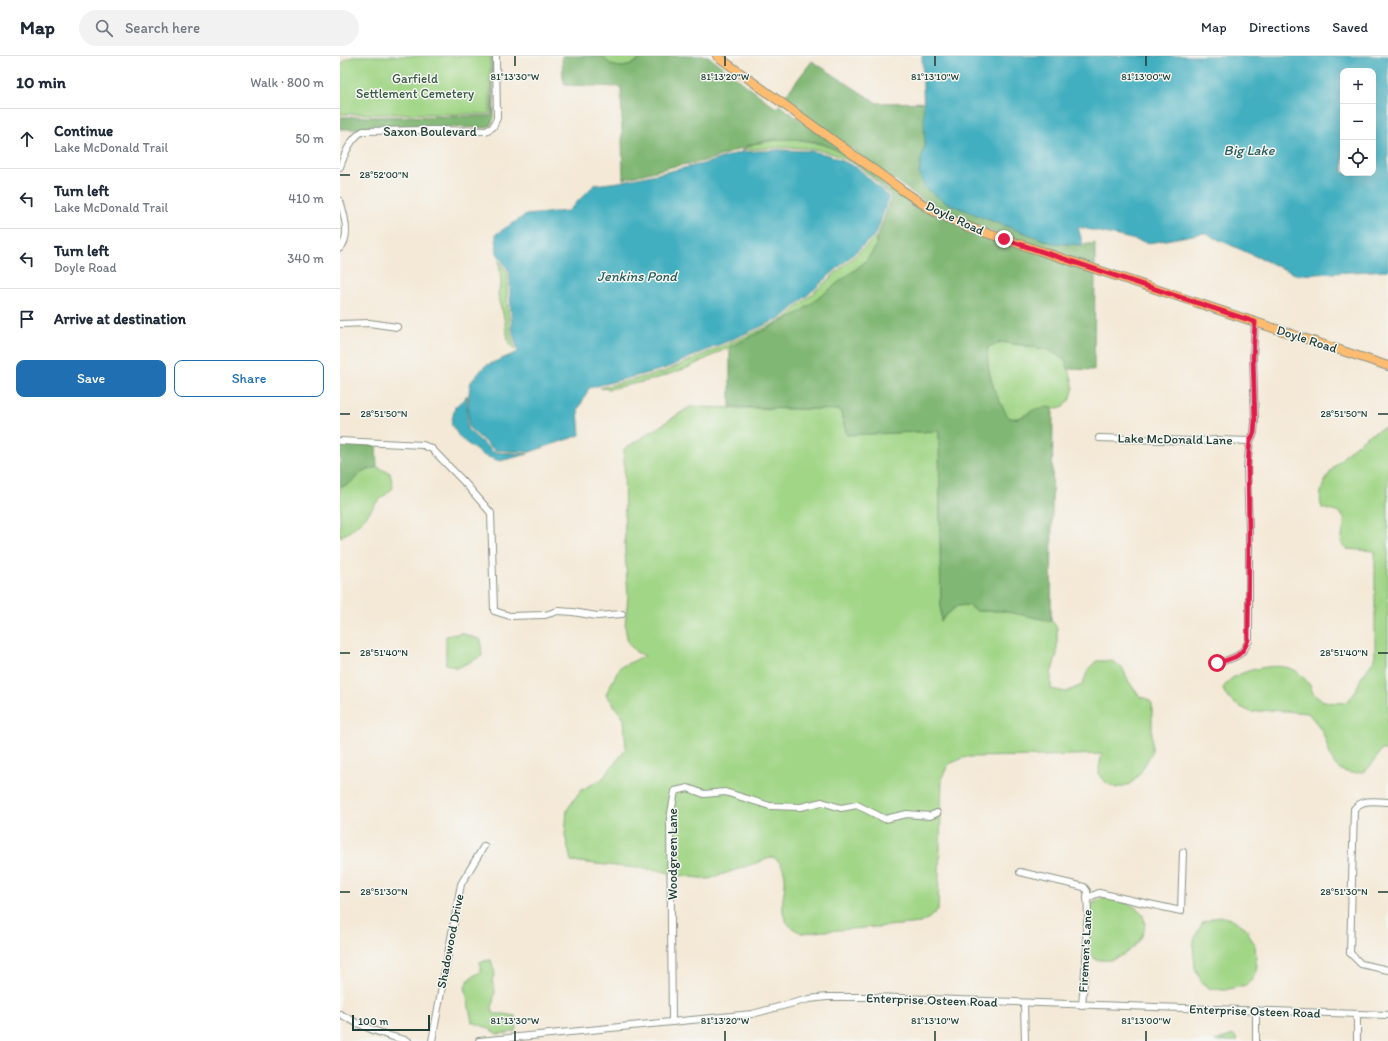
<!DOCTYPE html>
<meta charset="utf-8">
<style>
:root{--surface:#fff;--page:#f2f2f3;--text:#1f2937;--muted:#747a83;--line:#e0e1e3;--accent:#1f6fb2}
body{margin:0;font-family:Itim,sans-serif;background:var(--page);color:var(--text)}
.controls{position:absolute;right:12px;top:12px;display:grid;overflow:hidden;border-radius:8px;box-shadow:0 4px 16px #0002}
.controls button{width:36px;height:36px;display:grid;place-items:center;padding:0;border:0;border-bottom:1px solid var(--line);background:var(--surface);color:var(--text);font:20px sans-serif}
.scale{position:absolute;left:12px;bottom:10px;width:78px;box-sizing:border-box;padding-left:4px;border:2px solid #1f3d34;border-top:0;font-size:11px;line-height:14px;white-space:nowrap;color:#1f3d34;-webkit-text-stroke:3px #f6f6f2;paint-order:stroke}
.stop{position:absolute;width:12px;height:12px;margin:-9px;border:3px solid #e11d48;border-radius:50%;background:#fff}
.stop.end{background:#e11d48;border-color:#fff;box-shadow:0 1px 4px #0008}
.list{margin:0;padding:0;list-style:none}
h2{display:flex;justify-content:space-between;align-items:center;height:52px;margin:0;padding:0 16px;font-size:17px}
h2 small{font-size:13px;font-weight:400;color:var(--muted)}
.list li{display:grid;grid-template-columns:26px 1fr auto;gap:12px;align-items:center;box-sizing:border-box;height:60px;padding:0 16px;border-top:1px solid var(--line)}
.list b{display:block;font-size:15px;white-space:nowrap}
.list p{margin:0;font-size:13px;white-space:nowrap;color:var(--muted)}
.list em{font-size:13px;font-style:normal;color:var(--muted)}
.actions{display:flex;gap:8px;padding:12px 16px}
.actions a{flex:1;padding:9px 0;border:1px solid var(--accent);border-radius:8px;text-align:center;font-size:14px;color:var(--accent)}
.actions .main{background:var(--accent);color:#fff}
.icon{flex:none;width:22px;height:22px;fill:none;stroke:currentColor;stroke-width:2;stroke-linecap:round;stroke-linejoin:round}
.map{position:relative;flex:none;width:1048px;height:985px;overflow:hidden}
header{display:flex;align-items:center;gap:24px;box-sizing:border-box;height:56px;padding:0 20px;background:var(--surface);border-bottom:1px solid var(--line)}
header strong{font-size:19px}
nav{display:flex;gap:22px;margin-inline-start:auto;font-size:14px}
.search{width:280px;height:36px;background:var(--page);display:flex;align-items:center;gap:10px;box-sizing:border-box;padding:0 14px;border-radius:22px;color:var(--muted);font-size:15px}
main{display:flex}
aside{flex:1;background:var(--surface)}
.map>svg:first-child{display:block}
.green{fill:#a2d687;stroke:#608a5e}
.forest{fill:#81b774;stroke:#507a54}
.water{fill:#42afc0;stroke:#30767a;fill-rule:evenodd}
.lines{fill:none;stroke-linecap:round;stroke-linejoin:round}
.minor-casing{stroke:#8a9386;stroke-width:8}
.major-casing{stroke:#8a9386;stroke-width:10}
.minor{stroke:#fff;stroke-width:6}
.major{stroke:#febc70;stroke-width:8}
.route{stroke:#e11d48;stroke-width:5}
.ticks{fill:none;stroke:#1f3d34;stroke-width:1.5}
.labels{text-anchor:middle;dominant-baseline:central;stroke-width:3;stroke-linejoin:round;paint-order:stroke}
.park-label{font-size:13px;fill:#395c45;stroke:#f6f6f2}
.street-label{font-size:13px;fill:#1f3d34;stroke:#f6f6f2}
.water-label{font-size:14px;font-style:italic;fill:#2a5f5e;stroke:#f6f6f2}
.ticks-label{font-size:10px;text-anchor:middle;fill:#1f3d34;stroke:#f6f6f2;stroke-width:3;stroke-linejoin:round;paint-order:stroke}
</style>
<header>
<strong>Map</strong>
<div class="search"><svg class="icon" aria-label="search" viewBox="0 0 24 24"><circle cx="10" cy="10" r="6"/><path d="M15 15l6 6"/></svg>Search here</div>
<nav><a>Map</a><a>Directions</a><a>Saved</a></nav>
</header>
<main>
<aside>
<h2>10 min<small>Walk · 800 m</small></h2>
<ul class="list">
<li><svg class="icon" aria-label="ahead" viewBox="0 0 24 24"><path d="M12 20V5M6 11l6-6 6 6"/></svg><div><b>Continue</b><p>Lake McDonald Trail</p></div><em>50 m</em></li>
<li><svg class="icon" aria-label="left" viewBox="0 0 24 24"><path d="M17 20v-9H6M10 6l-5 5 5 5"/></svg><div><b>Turn left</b><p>Lake McDonald Trail</p></div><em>410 m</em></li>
<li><svg class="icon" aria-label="left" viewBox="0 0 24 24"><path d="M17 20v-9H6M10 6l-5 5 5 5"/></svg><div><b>Turn left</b><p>Doyle Road</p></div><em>340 m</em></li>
<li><svg class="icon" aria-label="arrive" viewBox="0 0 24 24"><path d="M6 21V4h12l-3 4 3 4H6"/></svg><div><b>Arrive at destination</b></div></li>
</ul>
<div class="actions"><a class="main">Save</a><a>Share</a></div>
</aside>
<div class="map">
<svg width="1048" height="985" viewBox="0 0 1048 985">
<rect width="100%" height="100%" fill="#f6f6f2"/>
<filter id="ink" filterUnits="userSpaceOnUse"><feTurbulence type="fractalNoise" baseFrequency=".025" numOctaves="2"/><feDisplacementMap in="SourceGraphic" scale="8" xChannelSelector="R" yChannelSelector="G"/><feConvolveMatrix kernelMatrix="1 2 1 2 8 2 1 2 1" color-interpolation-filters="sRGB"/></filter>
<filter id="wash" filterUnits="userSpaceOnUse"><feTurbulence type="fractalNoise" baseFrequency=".012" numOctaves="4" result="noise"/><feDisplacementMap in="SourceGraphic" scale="16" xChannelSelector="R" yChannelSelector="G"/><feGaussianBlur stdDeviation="0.9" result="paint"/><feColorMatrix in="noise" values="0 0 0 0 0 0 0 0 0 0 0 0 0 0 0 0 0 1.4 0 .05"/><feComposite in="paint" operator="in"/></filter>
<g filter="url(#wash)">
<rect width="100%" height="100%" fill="#f4e9d7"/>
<g class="green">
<path d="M 16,0 L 150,0 L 150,58 L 0,58 L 0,11 L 6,3 Z"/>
<path d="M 262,0 L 303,0 C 295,8 284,14 272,9 C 269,7 265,3 262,0 Z"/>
<path d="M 448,82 C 476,87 494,88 516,108 C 507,104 497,99 488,96 C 460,89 430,92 401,94 L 414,88 Z"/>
<path d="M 536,181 L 536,191 L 525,206 L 459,257 L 347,312 L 312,324 L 269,333 L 260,332 L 324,316 L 444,263 Z"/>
<path d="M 159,204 L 168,218 L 167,241 L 170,273 L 175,294 L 169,288 L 163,257 L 159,246 L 158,237 L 161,227 Z"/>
<path d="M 661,286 L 709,294 L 726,305 C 728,312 734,326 733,333 C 733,339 728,348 722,351 C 716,353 705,351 697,353 C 686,357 682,364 669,362 C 656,341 645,316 648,291 Z"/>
<path d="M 350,351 L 500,354 L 507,379 L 599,375 L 601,565 L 604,561 L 617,550 L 628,549 L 637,555 L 663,555 L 709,563 L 713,566 L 717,572 L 717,598 L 711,618 L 711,633 L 726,636 L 742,629 L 749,612 L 756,605 L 772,605 L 782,611 L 789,626 L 800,641 L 808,643 L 812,647 L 812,696 L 800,717 L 791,728 L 776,732 C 756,722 757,719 762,698 L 701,700 L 626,701 L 609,708 L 602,721 L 598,854 L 588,863 L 580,867 L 560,869 L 461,877 C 458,875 453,873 450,870 C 433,851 452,830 442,810 C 440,806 436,803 433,801 L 369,823 L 344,820 L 317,814 L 256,808 L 231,805 L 225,779 L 227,754 L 240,735 L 263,722 L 286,693 L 284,663 L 266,638 L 280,611 L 305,600 L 296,596 L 288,587 L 285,570 L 288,540 L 285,495 L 284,393 Z"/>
<path d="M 1048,370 L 1048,694 L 1041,694 C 1033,707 1029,718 1012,717 C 986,715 991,688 980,672 C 976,666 972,662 968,657 L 930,654 L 913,656 L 913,657 C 901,651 886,646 883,632 C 886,629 888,625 891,623 C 905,613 941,605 956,615 C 960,618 966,624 969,628 C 971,632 972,636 975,639 C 983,648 996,647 1007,646 L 1015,637 L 1021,622 L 1035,603 L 1035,495 L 1006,493 L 1001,486 L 1005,464 L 1000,457 L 982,452 C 972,426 1009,393 1028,380 C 1034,376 1042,373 1048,370 Z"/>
<path d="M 37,411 L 50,417 L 53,432 L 36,447 L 24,463 L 9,476 L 0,481 L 0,431 L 9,428 L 23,415 Z"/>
<path d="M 121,577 L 141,584 L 142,600 L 117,612 L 106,608 L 106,580 Z"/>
<path d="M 763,842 C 773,842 795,848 802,857 C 803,859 803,861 804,863 C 809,882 787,900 770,904 C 766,905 760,904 755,903 L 748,895 L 749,856 L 753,847 Z"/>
<path d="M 880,860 L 894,864 L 906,872 L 915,890 L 917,912 L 912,924 L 906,929 L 885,934 L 871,933 L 862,927 L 855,912 L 853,888 L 857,877 L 863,866 Z"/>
<path d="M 151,904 L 155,918 L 152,924 L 155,935 L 152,953 L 154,958 L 164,958 L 175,960 L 177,968 L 175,975 L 168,977 L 157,978 L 148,972 L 132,966 L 125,930 L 130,922 L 140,916 L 140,906 Z"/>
<path d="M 894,979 L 898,985 L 875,985 Z"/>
</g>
<g class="forest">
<path d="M 152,0 L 153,0 L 154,61 L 151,69 L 146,72 L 91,71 L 23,72 L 19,73 L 0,73 L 0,61 L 150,60 L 152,58 Z"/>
<path d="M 222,0 L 262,0 C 265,3 269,7 272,9 C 284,14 295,8 303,0 L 368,0 L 436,52 L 439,49 L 592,157 L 755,216 L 754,314 L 728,313 L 726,305 L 709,294 L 683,289 L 661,286 L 648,291 C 645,316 656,341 669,362 C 682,364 685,358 696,353 C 701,352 708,351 713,351 L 711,565 L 663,555 L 637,555 L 628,549 L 617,550 L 604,561 L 601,566 L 599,375 L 507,379 L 500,354 L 390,351 L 390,291 L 459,257 L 525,206 L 536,191 L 536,181 L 538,179 L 551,142 L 550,139 C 530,120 510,98 483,88 C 464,81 432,82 413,88 C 397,93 381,101 364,105 C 353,108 342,108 331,111 C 315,115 299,119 283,123 L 281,31 L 225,29 L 223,22 Z"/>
<path d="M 472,5 L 537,47 L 601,46 L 636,28 L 583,95 L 579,116 L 605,146 L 644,162 L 713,187 L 742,189 L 755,187 L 755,210 L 626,167 L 594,152 L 442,44 Z"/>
<path d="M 0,388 L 36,389 L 37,411 L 23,415 L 9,428 L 0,431 Z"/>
</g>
<g class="water">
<path d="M 582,0 L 1048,0 L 1048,214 L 957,219 L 864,177 L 809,187 L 738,171 L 743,189 L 713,187 L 644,162 L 605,146 L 585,132 L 579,116 L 583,95 L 585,91 ZM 1003,15 L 1033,15 L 1033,117 L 1003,117 Z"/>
<path d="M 439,94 L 471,95 L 489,99 L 518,112 L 549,141 L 536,178 L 443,261 L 324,313 L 249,332 L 238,354 L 240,379 L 190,396 L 154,394 L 129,372 L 128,351 L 130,327 L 145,310 L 178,296 L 172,273 L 170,240 L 170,217 L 157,197 L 156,178 L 186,159 L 228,155 L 254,129 L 279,126 L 363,108 L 401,96 Z"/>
<path d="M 127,339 L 127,373 L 153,396 L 188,398 L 160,405 L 142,399 L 120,382 L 111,368 L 115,351 L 125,342 Z"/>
</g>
</g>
<g filter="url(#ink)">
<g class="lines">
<defs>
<g id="minor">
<path d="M 0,111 C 5,97 11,82 23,75 L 91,74 L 146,75 L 153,71 L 157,62 L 156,0"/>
<path d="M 0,145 C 4,157 11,182 0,192"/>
<path d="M 0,268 L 29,267 L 57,271"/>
<path d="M 759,382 L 854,385 L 878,384 L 910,385"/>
<path d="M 0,385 L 83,389 L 92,393 L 124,426 L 151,457 L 154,555 L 170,560 L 205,559 L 218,555 L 233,556 L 257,560 L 282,558"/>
<path d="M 877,607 C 894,602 902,601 909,584 L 909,474 L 907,412 L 909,393 L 910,385 L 914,377 L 915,365 L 913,301 L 915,266"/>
<path d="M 1048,746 C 1035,745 1022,743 1014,753 L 1010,897 L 1021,908 L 1048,914"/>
<path d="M 680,816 L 744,831 L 747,835 L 748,861 L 746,873 L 747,892 L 742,949"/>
<path d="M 747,842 L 759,837 L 841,855 L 843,796"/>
<path d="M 684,947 L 685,985"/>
<path d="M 916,955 L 916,985"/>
<path d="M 0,958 C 22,971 43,979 68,985"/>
<path d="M 1017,958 L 1017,985"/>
<path d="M 332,966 L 330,763 L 335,735 L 348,732 L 364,738 L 385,736 L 430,750 L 461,751 L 482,746 L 501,752 L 517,749 L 545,763 L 567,758 L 590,760 L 597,757"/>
<path d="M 92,985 L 121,828 L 144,790"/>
<path d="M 139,985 L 412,958 L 469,943 L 487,941 L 530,941 L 1048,959"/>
</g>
<path id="major" d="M 377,0 L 562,134 L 593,155 L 625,170 L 1048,310"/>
</defs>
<use href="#minor" class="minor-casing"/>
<use href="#major" class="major-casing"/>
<use href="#minor" class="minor"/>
<use href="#major" class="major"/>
</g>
</g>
<g class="lines" filter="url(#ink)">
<path class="route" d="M 664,183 L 915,266 L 913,301 L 915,365 L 914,377 L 910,385 L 909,394 L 908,412 L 909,474 L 908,584 C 902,601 894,602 877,607"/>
</g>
<path class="ticks" d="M 175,0 L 175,10M 385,0 L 385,10M 595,0 L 595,10M 806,0 L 806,10M 0,119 L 10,119M 0,358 L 10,358M 1038,358 L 1048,358M 0,597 L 10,597M 1038,597 L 1048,597M 0,836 L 10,836M 1038,836 L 1048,836M 175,975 L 175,985M 385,975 L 385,985M 595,975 L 595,985M 806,975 L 806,985"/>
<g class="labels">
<g class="park-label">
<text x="75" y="22">Garfield<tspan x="75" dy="15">Settlement Cemetery</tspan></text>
</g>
<g class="street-label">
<text x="90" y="75">Saxon Boulevard</text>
<text transform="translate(615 162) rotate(25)">Doyle Road</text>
<text transform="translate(967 283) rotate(18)">Doyle Road</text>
<text transform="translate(835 383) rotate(1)">Lake McDonald Lane</text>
<text transform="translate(332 798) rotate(-90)">Woodgreen Lane</text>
<text transform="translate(110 885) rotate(-79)">Shadowood Drive</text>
<text transform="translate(745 895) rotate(-87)">Firemen's Lane</text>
<text transform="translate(592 944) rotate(2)">Enterprise Osteen Road</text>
<text transform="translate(915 955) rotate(2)">Enterprise Osteen Road</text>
</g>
<g class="water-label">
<text x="909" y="94">Big Lake</text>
<text x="297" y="220">Jenkins Pond</text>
</g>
</g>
<g class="ticks-label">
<text x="175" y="24">81°13'30"W</text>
<text x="385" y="24">81°13'20"W</text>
<text x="595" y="24">81°13'10"W</text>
<text x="806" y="24">81°13'00"W</text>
<text x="44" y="122">28°52'00"N</text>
<text x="44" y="361">28°51'50"N</text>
<text x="1004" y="361">28°51'50"N</text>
<text x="44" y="600">28°51'40"N</text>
<text x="1004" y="600">28°51'40"N</text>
<text x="44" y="839">28°51'30"N</text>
<text x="1004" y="839">28°51'30"N</text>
<text x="175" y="968">81°13'30"W</text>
<text x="385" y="968">81°13'20"W</text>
<text x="595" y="968">81°13'10"W</text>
<text x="806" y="968">81°13'00"W</text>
</g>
</svg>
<div class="controls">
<button>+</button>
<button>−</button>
<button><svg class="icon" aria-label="locate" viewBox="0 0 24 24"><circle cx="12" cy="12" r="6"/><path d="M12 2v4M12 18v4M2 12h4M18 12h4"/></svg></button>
</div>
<div class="scale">100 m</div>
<div class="stop" style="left:877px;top:607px"></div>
<div class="stop end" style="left:664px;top:183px"></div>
</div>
</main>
